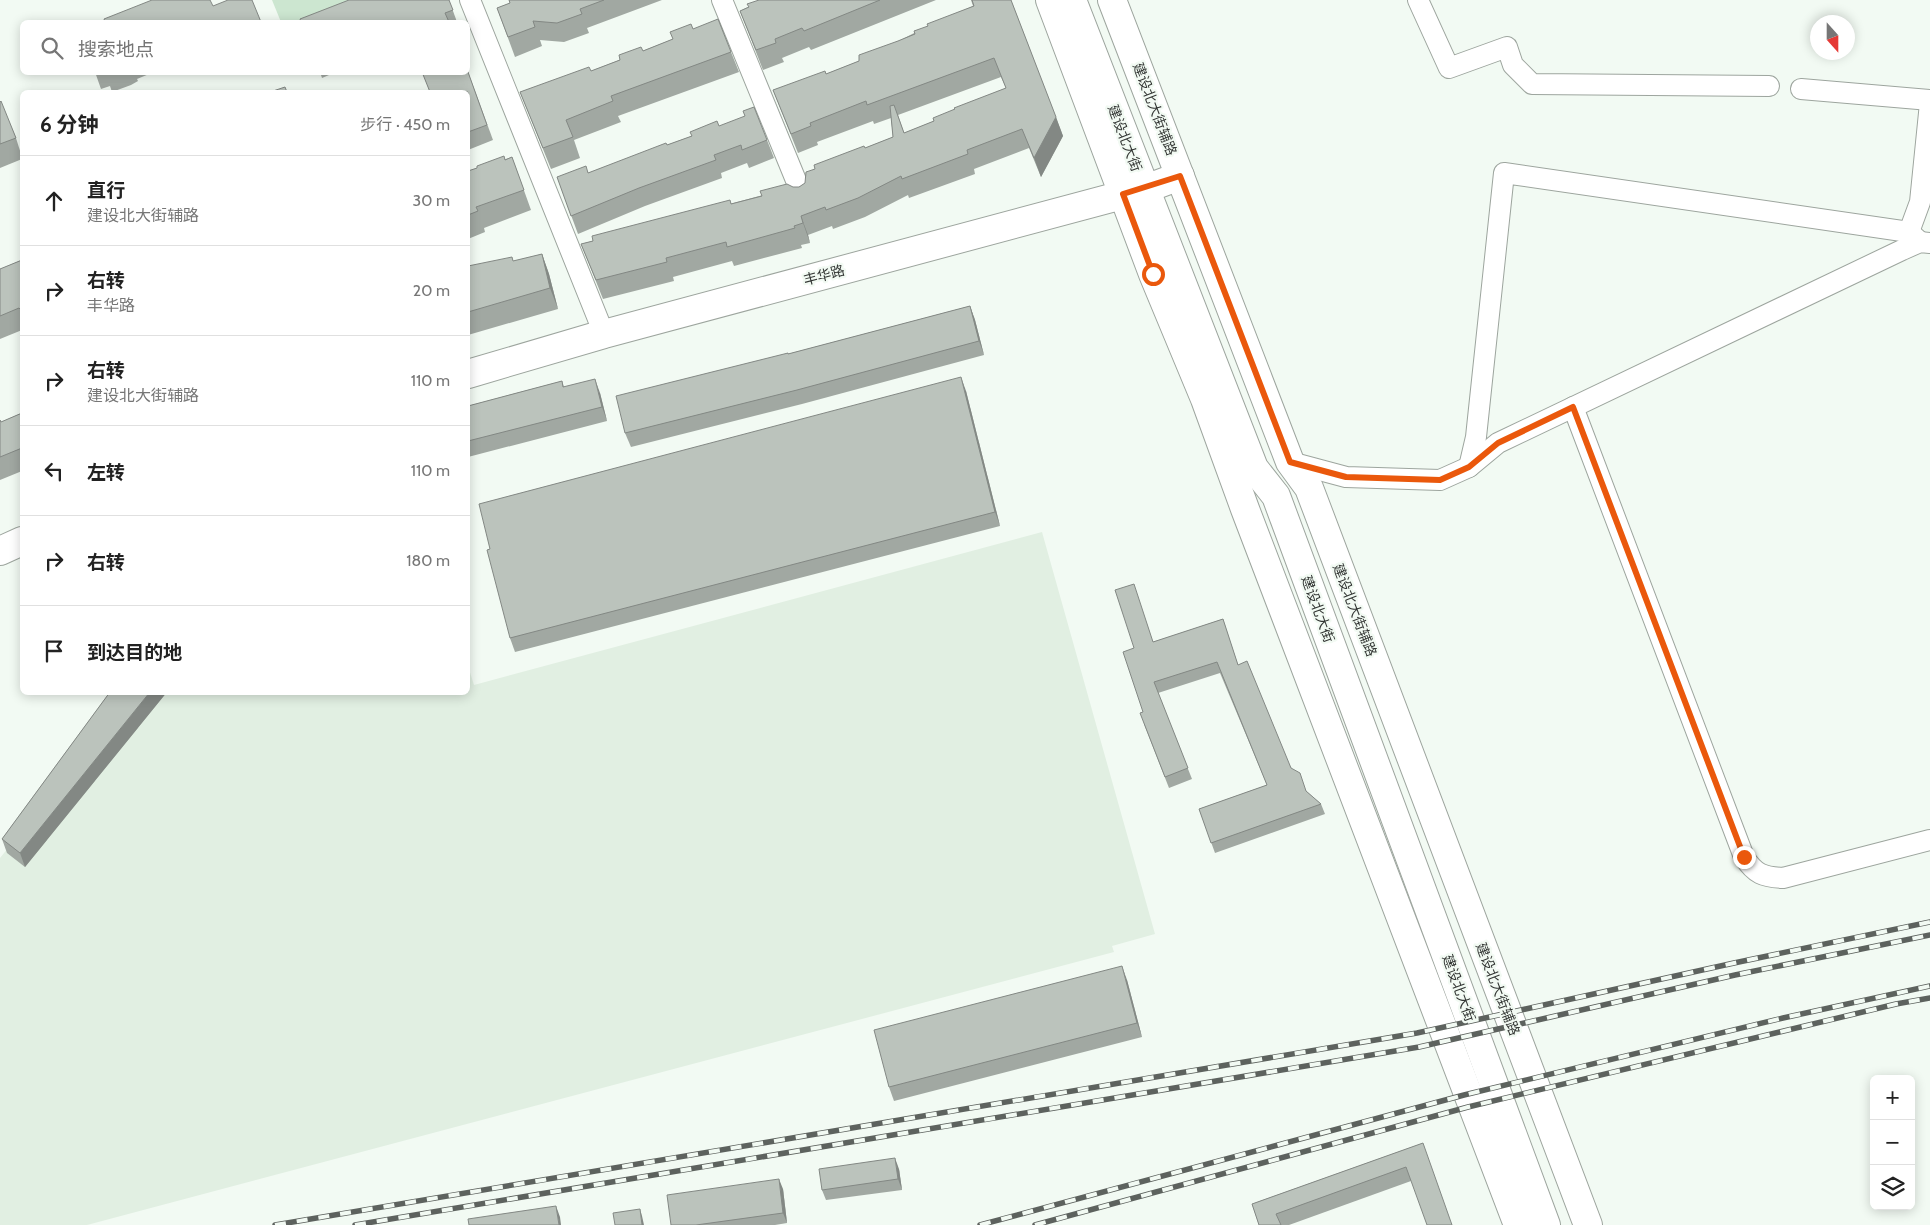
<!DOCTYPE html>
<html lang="zh">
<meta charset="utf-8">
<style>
:root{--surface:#fff;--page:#f6f6f6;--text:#222;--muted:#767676;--line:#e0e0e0}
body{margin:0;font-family:Cabin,"Noto Sans SC",sans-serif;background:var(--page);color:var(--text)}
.controls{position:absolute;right:15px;bottom:15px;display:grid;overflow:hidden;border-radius:8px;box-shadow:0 2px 12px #0003}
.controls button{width:45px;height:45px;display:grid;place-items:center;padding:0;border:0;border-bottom:1px solid var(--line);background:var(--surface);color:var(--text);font:25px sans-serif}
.compass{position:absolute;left:1810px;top:15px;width:45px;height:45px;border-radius:50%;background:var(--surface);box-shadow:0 2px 12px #0003;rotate:159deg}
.stop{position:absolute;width:15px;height:15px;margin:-11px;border:4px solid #ea580c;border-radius:50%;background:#fff}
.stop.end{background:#ea580c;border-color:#fff;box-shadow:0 1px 5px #0008}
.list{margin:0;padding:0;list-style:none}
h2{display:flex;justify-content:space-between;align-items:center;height:65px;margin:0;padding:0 20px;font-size:21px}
h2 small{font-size:16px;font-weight:400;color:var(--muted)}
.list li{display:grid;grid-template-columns:32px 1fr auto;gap:15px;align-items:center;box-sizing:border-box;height:90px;padding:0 20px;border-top:1px solid var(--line)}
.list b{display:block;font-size:19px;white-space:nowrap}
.list p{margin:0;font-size:16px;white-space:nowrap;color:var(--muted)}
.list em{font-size:16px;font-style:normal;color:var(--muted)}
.icon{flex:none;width:28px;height:28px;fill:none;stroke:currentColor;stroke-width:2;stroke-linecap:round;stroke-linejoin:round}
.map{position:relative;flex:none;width:1930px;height:1225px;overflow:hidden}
.search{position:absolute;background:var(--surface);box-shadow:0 2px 12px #0003;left:20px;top:20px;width:450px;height:55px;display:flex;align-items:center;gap:12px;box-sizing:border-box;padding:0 18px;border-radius:8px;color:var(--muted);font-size:19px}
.panel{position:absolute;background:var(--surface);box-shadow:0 2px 12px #0003;left:20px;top:90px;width:450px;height:605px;border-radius:8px}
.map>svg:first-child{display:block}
.built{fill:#e1efe2}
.green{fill:#cce6d0}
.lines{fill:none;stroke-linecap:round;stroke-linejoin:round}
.street-casing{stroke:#9da59e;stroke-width:22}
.secondary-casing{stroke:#9da59e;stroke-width:30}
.primary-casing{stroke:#9da59e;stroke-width:30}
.street{stroke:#fff;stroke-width:20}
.secondary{stroke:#fff;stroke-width:28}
.primary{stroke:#fff;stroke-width:28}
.rail-casing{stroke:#5d625e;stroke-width:5.5}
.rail{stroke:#f2faf3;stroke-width:4;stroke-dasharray:11;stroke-linecap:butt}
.wall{fill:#a1a8a2;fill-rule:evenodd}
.shaded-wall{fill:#838884}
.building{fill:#bbc3bc;stroke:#838884}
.route{stroke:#ea580c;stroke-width:6}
.labels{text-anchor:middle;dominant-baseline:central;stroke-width:4.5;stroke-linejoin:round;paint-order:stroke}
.street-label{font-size:14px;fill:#333634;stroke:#f2faf3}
</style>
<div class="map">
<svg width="1930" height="1225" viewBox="0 0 1930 1225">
<rect width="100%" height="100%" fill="#f2faf3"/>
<path class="built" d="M 1042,532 L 1155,934 L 1112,946 L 1114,952 L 87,1225 L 0,1225 L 0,858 L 133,693 L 468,692 L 468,666 L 474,685 Z"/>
<path class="green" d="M 272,0 L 381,0 L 323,22 L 281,22 Z"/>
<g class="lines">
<defs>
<g id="street">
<path d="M 470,0 L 604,334"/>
<path d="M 722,0 L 802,195"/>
<path d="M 1418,0 L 1449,68 L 1507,47 L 1513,65 L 1532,84 L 1769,86"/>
<path d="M 1801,89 L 1930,100"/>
<path d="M 1909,232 L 1920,202 L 1930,103"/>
<path d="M 1573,407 L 1744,857 C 1755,874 1763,877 1783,878 L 1930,840"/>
<path d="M 1290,462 L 1346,477 L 1440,480 L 1469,467 L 1498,443 L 1902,250 L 1920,242 L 1930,243"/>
<path d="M 1469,467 L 1476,437 L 1504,173 L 1909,232 L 1920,242"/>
</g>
<g id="secondary">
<path d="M 1050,0 L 1153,274 L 1205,399 L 1245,509 L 1518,1225"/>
<path d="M 1112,0 L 1290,462 L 1309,488 L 1588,1225"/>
<path d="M 468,374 L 604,334 L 1145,189 L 1180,176"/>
<path d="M 0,551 L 22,541"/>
</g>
<path id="primary" d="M 1072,0 L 1254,468 L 1276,496 L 1546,1225"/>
</defs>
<use href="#street" class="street-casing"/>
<use href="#secondary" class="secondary-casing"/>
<use href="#primary" class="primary-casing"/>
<use href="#street" class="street"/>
<use href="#secondary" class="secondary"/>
<use href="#primary" class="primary"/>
<defs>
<g id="rail">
<path d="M 275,1225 L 1417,1033 L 1734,963 L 1930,922"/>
<path d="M 355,1225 L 1419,1047 L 1735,975 L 1930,935"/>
<path d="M 980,1225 L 1464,1095 L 1783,1018 L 1930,986"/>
<path d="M 1035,1225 L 1468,1107 L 1896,1004 L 1930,998"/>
</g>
</defs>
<use href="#rail" class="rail-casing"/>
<use href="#rail" class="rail"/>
</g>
<g class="wall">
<path d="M 449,0 L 457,22 L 301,22 Z"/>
<path d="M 509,0 L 662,0 L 587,28 L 589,33 L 564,42 L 540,40 L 542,46 L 515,57 L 497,8 L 510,3 Z"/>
<path d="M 759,0 L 936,0 L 811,50 L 809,47 L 782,58 L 784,62 L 763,70 L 740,11 L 748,7 Z"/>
<path d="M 971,0 L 1011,0 L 1063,136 L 1041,177 L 1029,148 L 974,169 L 975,174 L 909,198 L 908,195 L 865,217 L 833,229 L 832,226 L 808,235 L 810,243 L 801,245 L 802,248 L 734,266 L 732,261 L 673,277 L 674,281 L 603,299 L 581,244 L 793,187 L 799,187 L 865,148 L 893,137 L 891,118 L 874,124 L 873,121 L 817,142 L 818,145 L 798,153 L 773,90 L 826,74 L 859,61 L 928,26 L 973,6 ZM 1001,77 L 1006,88 L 955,109 L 934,121 L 904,133 L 898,115 Z"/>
<path d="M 693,29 L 731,52 L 739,72 L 618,116 L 621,122 L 574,140 L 580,158 L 551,169 L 520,92 L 591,71 L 673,39 Z"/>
<path d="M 95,72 L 154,72 L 137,79 L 138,81 L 131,85 L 112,92 L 110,86 L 101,89 Z"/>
<path d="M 320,72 L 336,72 L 322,78 Z"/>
<path d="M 468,72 L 493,140 L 468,150 Z"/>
<path d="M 0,102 L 16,138 L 22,157 L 22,159 L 0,168 Z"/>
<path d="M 719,126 L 767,140 L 774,158 L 749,168 L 747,163 L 721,173 L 722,178 L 645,206 L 578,234 L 557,177 L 588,173 L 667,145 Z"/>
<path d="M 512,157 L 531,210 L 484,228 L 485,232 L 468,239 L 468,171 Z"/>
<path d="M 542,254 L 549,274 L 558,309 L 468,335 L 468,266 L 514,261 Z"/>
<path d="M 22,260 L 22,330 L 0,339 L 0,269 Z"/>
<path d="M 970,306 L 975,320 L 984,355 L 802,404 L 631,447 L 625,433 L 788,354 Z"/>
<path d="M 562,381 L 564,387 L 600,393 L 607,421 L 468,457 L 468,406 Z"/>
<path d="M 966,391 L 1000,526 L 515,652 L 510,638 Z"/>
<path d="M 22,413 L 22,471 L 0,480 L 0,420 L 1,422 Z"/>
<path d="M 1223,619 L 1238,665 L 1291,768 L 1306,791 L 1321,804 L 1325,814 L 1215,853 L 1199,809 L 1267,785 L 1220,673 L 1158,693 L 1192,779 L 1169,788 L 1144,724 L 1143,712 L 1153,642 Z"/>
<path d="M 110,692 L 167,692 L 25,867 L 7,853 L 2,839 Z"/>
<path d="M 1127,980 L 1142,1037 L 894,1101 L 889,1087 Z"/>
<path d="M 1423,1143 L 1411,1181 L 1289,1225 L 1259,1225 L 1252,1204 Z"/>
<path d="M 899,1169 L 902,1190 L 826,1200 L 822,1190 Z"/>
<path d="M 783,1189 L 787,1223 L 775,1225 L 671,1225 Z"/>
</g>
<g class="shaded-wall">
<path d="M 1056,117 L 1063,136 L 1041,177 L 1034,158 Z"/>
<path d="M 801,216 L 808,235 L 810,243 L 803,223 Z"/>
<path d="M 542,254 L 549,274 L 558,309 L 550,288 Z"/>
<path d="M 970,306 L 975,320 L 984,355 L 979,341 Z"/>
<path d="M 961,377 L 966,391 L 1000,526 L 995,512 Z"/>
<path d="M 595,379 L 600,393 L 607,421 L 602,407 Z"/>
<path d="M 150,692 L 167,692 L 25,867 L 20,853 Z"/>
<path d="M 1122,966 L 1127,980 L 1142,1037 L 1137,1023 Z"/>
<path d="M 895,1158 L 899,1169 L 902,1190 L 898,1179 Z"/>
<path d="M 779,1179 L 783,1189 L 787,1223 L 783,1213 Z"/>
<path d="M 556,1206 L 560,1217 L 561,1225 L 559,1225 Z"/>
<path d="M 640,1209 L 642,1216 L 644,1225 L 642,1225 Z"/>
</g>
<g class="building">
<path d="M 152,0 L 210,0 L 213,6 L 228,0 L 252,0 L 261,22 L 105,22 L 104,19 Z"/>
<path d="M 349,0 L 449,0 L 453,10 L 445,13 L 449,22 L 301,22 L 300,19 Z"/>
<path d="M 509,0 L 604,0 L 580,9 L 582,14 L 557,23 L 533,21 L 535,27 L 508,37 L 497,8 L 510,3 Z"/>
<path d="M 759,0 L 880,0 L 804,31 L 802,28 L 775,39 L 776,43 L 756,50 L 740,11 L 749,7 L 747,4 Z"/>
<path d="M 972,0 L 1011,0 L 1056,117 L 1034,158 L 1022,129 L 967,150 L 968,154 L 902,179 L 901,176 L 858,198 L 826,210 L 825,207 L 801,216 L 803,223 L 794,226 L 795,228 L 727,247 L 726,242 L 666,258 L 667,262 L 596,280 L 581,244 L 593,241 L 592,236 L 730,200 L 731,204 L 762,196 L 760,191 L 787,184 L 793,187 L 799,187 L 805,183 L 806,172 L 815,169 L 814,165 L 864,146 L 865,148 L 893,137 L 890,106 L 894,105 L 904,133 L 934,121 L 933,118 L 955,109 L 954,108 L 1006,88 L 994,58 L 867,105 L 866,101 L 810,123 L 811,126 L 791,134 L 773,90 L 825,71 L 826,74 L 859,61 L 859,55 L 898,41 L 915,34 L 914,31 L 928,26 L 927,24 L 974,6 Z"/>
<path d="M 718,19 L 731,52 L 611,96 L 613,101 L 566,120 L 573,137 L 543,148 L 520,92 L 589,67 L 591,71 L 620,60 L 619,55 L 641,47 L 643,51 L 673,39 L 670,32 L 691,24 L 693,29 Z"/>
<path d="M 422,72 L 468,72 L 487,125 L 468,132 L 468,92 L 430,92 Z"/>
<path d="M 285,87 L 287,92 L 270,92 Z"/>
<path d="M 1,101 L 16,138 L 0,144 L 0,102 Z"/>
<path d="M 754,107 L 767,140 L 742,150 L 741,145 L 714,155 L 716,160 L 639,188 L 571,216 L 557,177 L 586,166 L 588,173 L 666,143 L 667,145 L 692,136 L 690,132 L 717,121 L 719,126 L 745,116 L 743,111 Z"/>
<path d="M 504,156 L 505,160 L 512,157 L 524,190 L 476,207 L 478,211 L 468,215 L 468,171 L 477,168 L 477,166 Z"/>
<path d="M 542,254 L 550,288 L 468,312 L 468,266 L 512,257 L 513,261 Z"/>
<path d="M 22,260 L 22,311 L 19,308 L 0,316 L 0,269 Z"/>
<path d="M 970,306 L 979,341 L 797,390 L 625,433 L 616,396 L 788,353 L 788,354 Z"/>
<path d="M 961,377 L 995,512 L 510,638 L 487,550 L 490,549 L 479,504 Z"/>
<path d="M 595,379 L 602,407 L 468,441 L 468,406 L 562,381 L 563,387 Z"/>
<path d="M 22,413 L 22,448 L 0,457 L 0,420 L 1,422 Z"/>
<path d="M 1134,584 L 1153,642 L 1223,619 L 1238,665 L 1247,661 L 1291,768 L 1300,773 L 1306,791 L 1321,804 L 1211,843 L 1199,809 L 1267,785 L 1217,662 L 1154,682 L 1188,768 L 1165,777 L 1140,713 L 1143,712 L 1123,652 L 1134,648 L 1115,590 Z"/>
<path d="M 110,692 L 150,692 L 20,853 L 2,839 Z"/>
<path d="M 1122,966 L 1137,1023 L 889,1087 L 874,1030 Z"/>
<path d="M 1423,1143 L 1452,1225 L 1427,1225 L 1406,1167 L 1276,1214 L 1281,1225 L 1259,1225 L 1252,1204 Z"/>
<path d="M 895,1158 L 898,1179 L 822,1190 L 819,1169 Z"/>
<path d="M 779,1179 L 783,1213 L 696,1225 L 671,1225 L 667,1195 Z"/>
<path d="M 556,1206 L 559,1225 L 469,1225 L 468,1219 Z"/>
<path d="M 640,1209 L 642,1225 L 615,1225 L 613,1213 Z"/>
</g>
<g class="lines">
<path class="route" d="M 1153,274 L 1123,194 L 1180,176 L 1290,462 L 1346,477 L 1440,480 L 1469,467 L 1498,443 L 1573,407 L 1744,857"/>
</g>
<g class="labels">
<g class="street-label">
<text transform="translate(1155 109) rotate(69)">建设北大街辅路</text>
<text transform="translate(1125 138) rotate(69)">建设北大街</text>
<text transform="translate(824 275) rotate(-15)">丰华路</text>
<text transform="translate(1318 609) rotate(70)">建设北大街</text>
<text transform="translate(1355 610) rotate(69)">建设北大街辅路</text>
<text transform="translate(1459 988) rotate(70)">建设北大街</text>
<text transform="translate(1498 989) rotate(69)">建设北大街辅路</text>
</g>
</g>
</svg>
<div class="controls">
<button>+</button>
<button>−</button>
<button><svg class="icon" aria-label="layers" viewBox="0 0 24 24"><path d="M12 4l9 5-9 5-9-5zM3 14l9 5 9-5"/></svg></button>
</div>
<svg class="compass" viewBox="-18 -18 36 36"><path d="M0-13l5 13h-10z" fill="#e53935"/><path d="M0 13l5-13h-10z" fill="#767676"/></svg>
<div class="stop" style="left:1153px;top:274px"></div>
<div class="stop end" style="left:1744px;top:857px"></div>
<div class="search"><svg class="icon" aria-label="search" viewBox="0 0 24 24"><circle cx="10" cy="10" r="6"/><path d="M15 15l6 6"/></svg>搜索地点</div>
<section class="panel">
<h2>6 分钟<small>步行 · 450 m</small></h2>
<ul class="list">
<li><svg class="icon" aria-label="ahead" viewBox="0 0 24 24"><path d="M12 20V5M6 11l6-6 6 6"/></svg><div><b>直行</b><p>建设北大街辅路</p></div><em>30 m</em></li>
<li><svg class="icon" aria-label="right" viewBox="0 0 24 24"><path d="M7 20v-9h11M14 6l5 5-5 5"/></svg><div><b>右转</b><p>丰华路</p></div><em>20 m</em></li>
<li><svg class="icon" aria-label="right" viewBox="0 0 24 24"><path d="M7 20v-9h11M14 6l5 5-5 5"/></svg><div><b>右转</b><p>建设北大街辅路</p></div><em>110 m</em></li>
<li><svg class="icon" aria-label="left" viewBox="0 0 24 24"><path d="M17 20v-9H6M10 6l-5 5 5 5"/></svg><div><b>左转</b></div><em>110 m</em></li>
<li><svg class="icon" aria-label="right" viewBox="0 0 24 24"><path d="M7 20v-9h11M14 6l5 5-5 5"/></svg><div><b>右转</b></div><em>180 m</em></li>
<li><svg class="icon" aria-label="arrive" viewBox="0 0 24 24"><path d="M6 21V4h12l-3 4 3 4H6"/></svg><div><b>到达目的地</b></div></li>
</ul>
</section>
</div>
